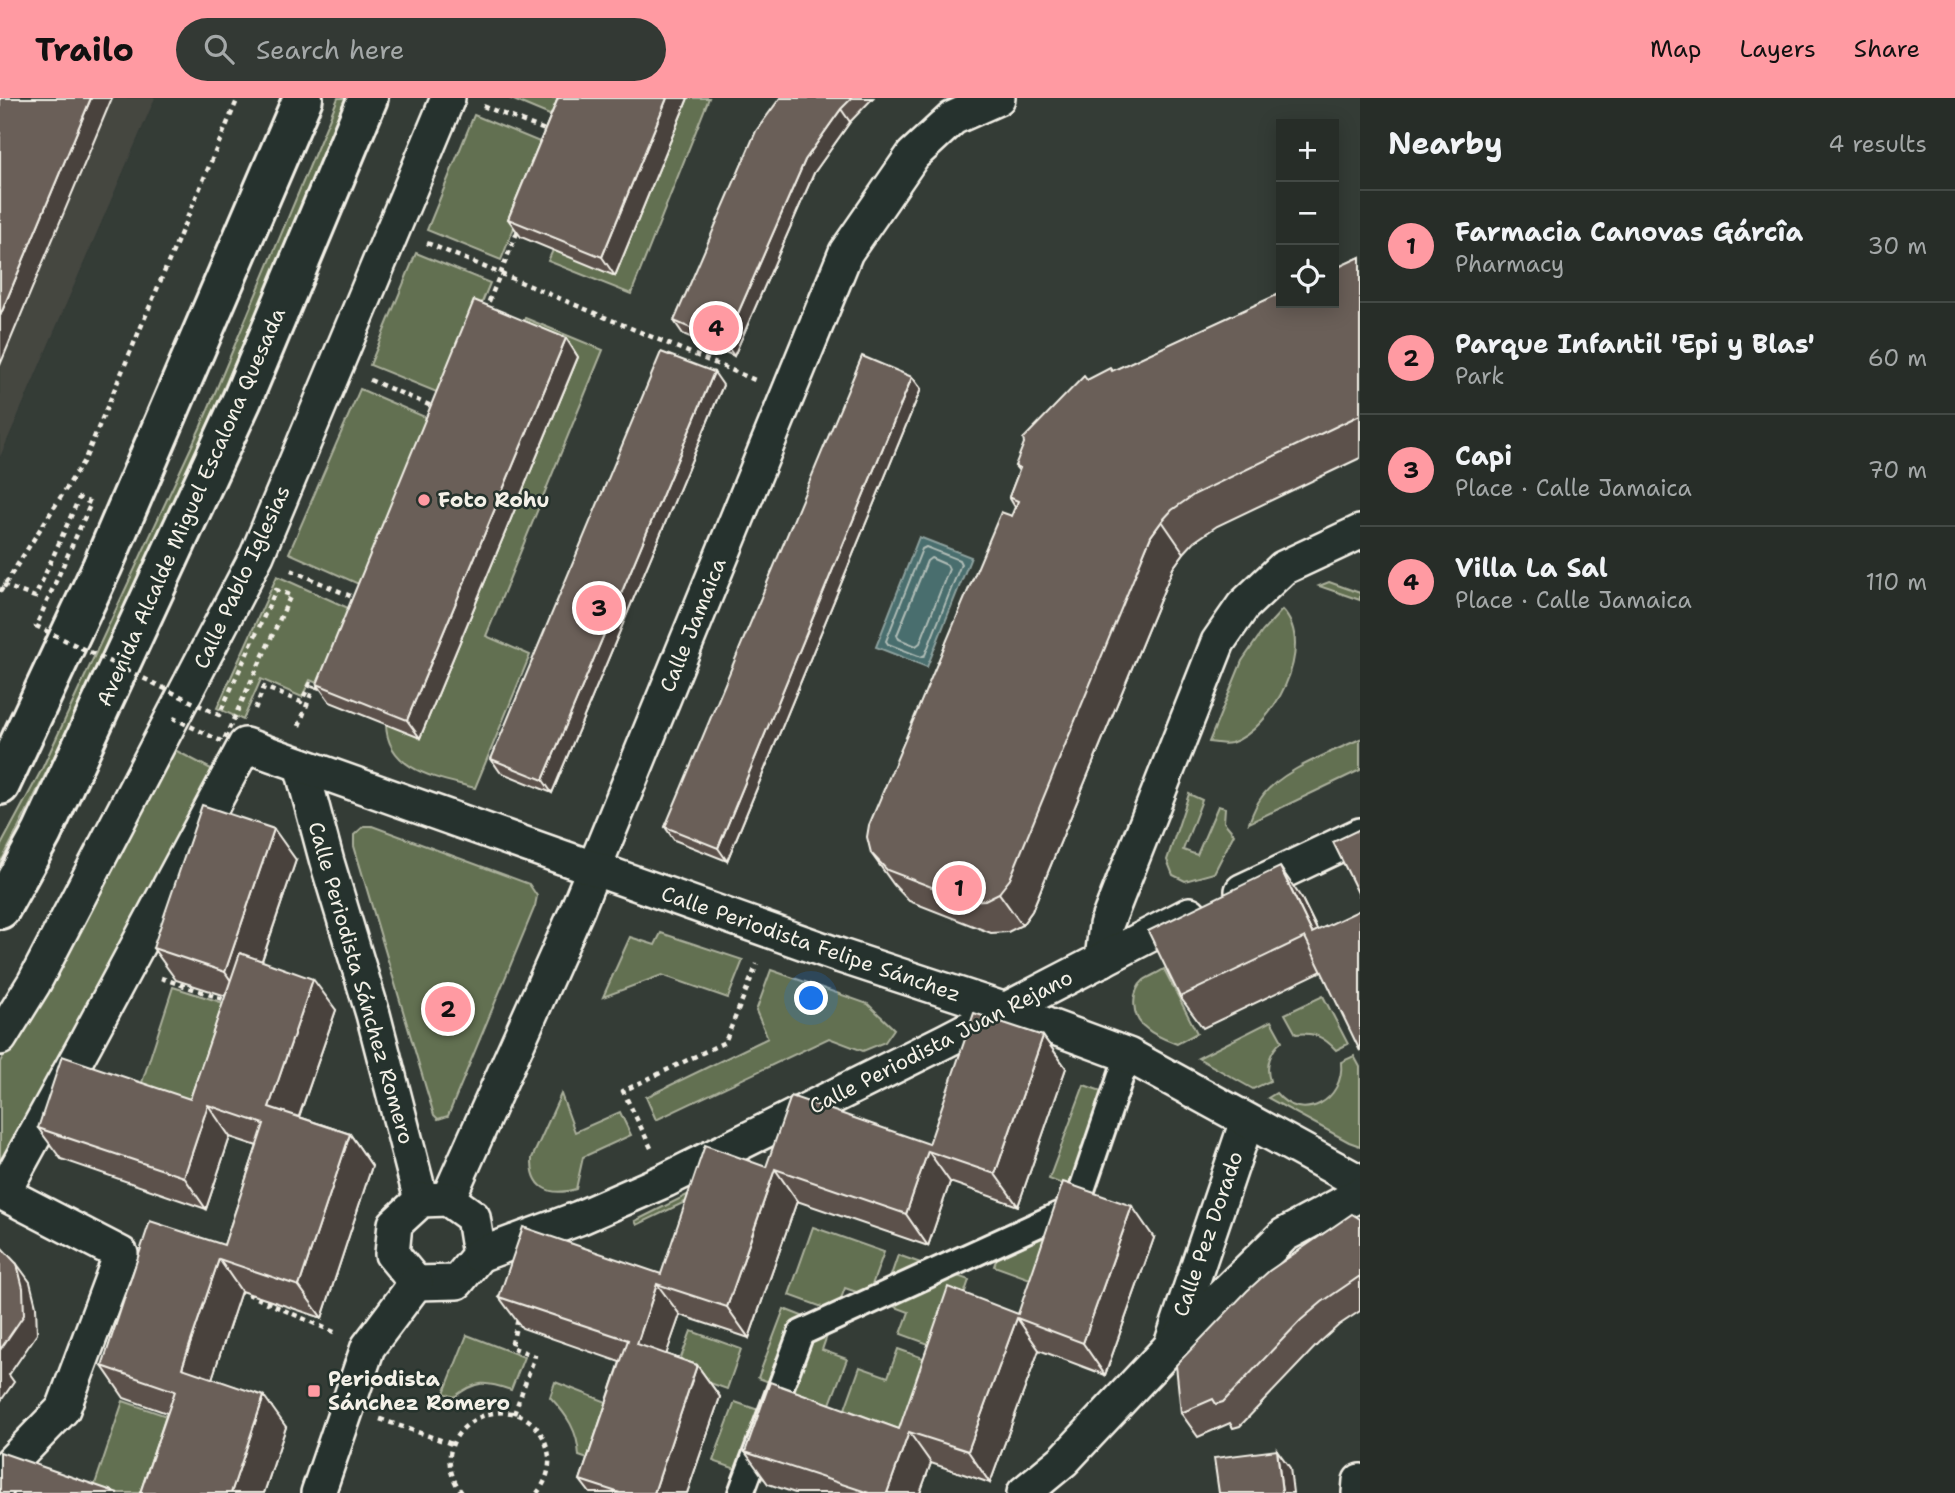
<!DOCTYPE html>
<meta charset="utf-8">
<style>
:root{--surface:#272d28;--page:#333934;--text:#f1f3f6;--muted:#a4a8a8;--line:#434945;--accent:#ff9aa2}
body{margin:0;font-family:"Shantell Sans",sans-serif;background:var(--page);color:var(--text)}
.controls{position:absolute;right:21px;top:21px;display:grid;overflow:hidden;border-radius:0px;box-shadow:0 4px 18px #0003}
.controls button{width:63px;height:63px;display:grid;place-items:center;padding:0;border:0;border-bottom:2px solid var(--line);background:var(--surface);color:var(--text);font:35px sans-serif}
.you{position:absolute;left:812px;top:901px;width:24px;height:24px;margin:-18px;border:5px solid #fff;border-radius:50%;background:#1a73e8;box-shadow:0 0 0 10px #1a73e833}
.badge{display:grid;place-items:center;width:46px;height:46px;border-radius:50%;background:var(--accent);color:#111;font-size:23px;font-weight:700}
.pin{position:absolute;translate:-50% -50%;border:4px solid #fff;box-shadow:0 2px 7px #0006}
.list{margin:0;padding:0;list-style:none}
h2{display:flex;justify-content:space-between;align-items:center;height:91px;margin:0;padding:0 28px;font-size:30px}
h2 small{font-size:23px;font-weight:400;color:var(--muted)}
.list li{display:grid;grid-template-columns:46px 1fr auto;gap:21px;align-items:center;box-sizing:border-box;height:112px;padding:0 28px;border-top:2px solid var(--line)}
.list b{display:block;font-size:26px;white-space:nowrap}
.list p{margin:0;font-size:23px;white-space:nowrap;color:var(--muted)}
.list em{font-size:23px;font-style:normal;color:var(--muted)}
.icon{flex:none;width:38px;height:38px;fill:none;stroke:currentColor;stroke-width:2;stroke-linecap:round;stroke-linejoin:round}
.map{position:relative;flex:none;width:1360px;height:1395px;overflow:hidden}
header{display:flex;align-items:center;gap:42px;box-sizing:border-box;height:98px;padding:0 35px;background:var(--accent);color:#111}
header strong{font-size:33px}
nav{display:flex;gap:38px;margin-inline-start:auto;font-size:24px}
.search{width:490px;height:63px;background:var(--page);display:flex;align-items:center;gap:18px;box-sizing:border-box;padding:0 24px;border-radius:38px;color:var(--muted);font-size:26px}
main{display:flex}
aside{flex:1;background:var(--surface)}
.map>svg:first-child{display:block}
.built{fill:#444640}
.green{fill:#626f51;stroke:#abb09c;stroke-width:2}
.water{fill:#4a6e6e;stroke:#8ea29f;stroke-width:2}
.lines{fill:none;stroke-linecap:round;stroke-linejoin:round}
.shore{stroke:#b0bdb7;stroke-width:2}
.pedestrian-casing{stroke:#f4f1e8;stroke-width:30}
.minor-casing{stroke:#f4f1e8;stroke-width:38}
.primary-casing{stroke:#f4f1e8;stroke-width:44}
.path{stroke:#f4f1e8;stroke-width:4.5;stroke-dasharray:5 5;stroke-linecap:butt}
.pedestrian{stroke:#26332d;stroke-width:24}
.minor{stroke:#26332d;stroke-width:33}
.primary{stroke:#26332d;stroke-width:38}
.path-bridge{stroke:#f4f1e8;stroke-width:4.5;stroke-dasharray:5 5;stroke-linecap:butt}
.wall{fill:#5b514c;stroke:#f4f1e8;stroke-width:2}
.shaded-wall{fill:#4a423e;stroke:#f4f1e8;stroke-width:2}
.building{fill:#6a5e58;stroke:#f4f1e8;stroke-width:2}
.poi-dot{fill:#ff9aa2;stroke:#26332d;stroke-width:2.5}
.labels{text-anchor:middle;dominant-baseline:central;stroke-width:5;stroke-linejoin:round;paint-order:stroke}
.poi-label{font-size:21px;font-weight:bold;fill:#f4f1e8;stroke:#26332d;text-anchor:start}
.street-label{font-size:21px;fill:#f4f1e8;stroke:#26332d}
</style>
<header>
<strong>Trailo</strong>
<div class="search"><svg class="icon" aria-label="search" viewBox="0 0 24 24"><circle cx="10" cy="10" r="6"/><path d="M15 15l6 6"/></svg>Search here</div>
<nav><a>Map</a><a>Layers</a><a>Share</a></nav>
</header>
<main>
<div class="map">
<svg width="1360" height="1395" viewBox="0 0 1360 1395">
<rect width="100%" height="100%" fill="#343c36"/>
<filter id="ink" filterUnits="userSpaceOnUse"><feTurbulence type="fractalNoise" baseFrequency=".0143" numOctaves="2"/><feDisplacementMap in="SourceGraphic" scale="14" xChannelSelector="R" yChannelSelector="G"/><feConvolveMatrix kernelMatrix="1 2 1 2 8 2 1 2 1" color-interpolation-filters="sRGB"/></filter>
<g filter="url(#ink)">
<path class="built" d="M 0,0 L 155,0 L 0,359 Z"/>
<g class="green">
<path d="M 338,0 L 347,0 C 239,259 129,516 0,766 L 0,749 L 42,671 L 201,328 Z"/>
<path d="M 509,0 L 568,0 L 559,21 Z"/>
<path d="M 688,0 L 709,0 L 631,196 L 548,163 L 553,152 Z"/>
<path d="M 474,17 L 547,47 L 501,162 L 427,132 Z"/>
<path d="M 416,155 L 490,185 L 444,297 L 370,267 Z"/>
<path d="M 525,220 L 603,252 L 486,538 L 530,557 L 475,690 C 439,680 387,674 386,626 Z"/>
<path d="M 360,291 L 434,323 L 363,488 L 289,455 Z"/>
<path d="M 277,478 L 357,514 L 324,588 L 310,582 L 302,599 L 261,581 L 243,622 L 217,610 Z"/>
<path d="M 1329,484 L 1360,495 L 1360,502 L 1319,488 Z"/>
<path d="M 1282,512 C 1318,548 1272,632 1231,645 C 1224,647 1216,645 1209,644 L 1242,563 L 1262,534 Z"/>
<path d="M 1360,641 L 1360,672 L 1249,725 C 1252,717 1255,708 1261,700 C 1279,673 1330,655 1360,641 Z"/>
<path d="M 171,650 L 213,672 L 0,1066 L 0,964 Z"/>
<path d="M 1189,696 L 1202,702 L 1183,752 L 1197,757 L 1218,708 L 1225,710 L 1224,724 L 1234,736 L 1214,775 L 1185,783 L 1173,777 L 1167,762 Z"/>
<path d="M 364,728 L 372,728 L 529,786 L 537,798 L 535,808 L 448,1018 L 438,1021 L 434,1017 L 354,748 L 354,737 Z"/>
<path d="M 661,835 L 743,862 L 728,900 L 662,877 L 603,899 L 630,839 L 655,847 Z"/>
<path d="M 1164,871 L 1197,935 L 1177,946 C 1167,942 1155,938 1147,931 C 1131,920 1130,894 1144,882 C 1150,878 1158,875 1164,871 Z"/>
<path d="M 771,872 L 868,906 L 894,931 L 885,944 L 863,953 L 829,940 L 656,1022 L 646,999 L 768,940 L 756,913 Z"/>
<path d="M 173,889 L 246,912 L 210,1024 L 137,1000 Z"/>
<path d="M 1323,898 L 1348,946 L 1336,952 C 1324,939 1314,934 1296,936 L 1285,916 Z"/>
<path d="M 1271,923 L 1282,943 C 1270,953 1265,968 1270,983 L 1253,991 L 1198,960 Z"/>
<path d="M 1354,958 L 1360,969 L 1360,1048 L 1349,1044 L 1268,1000 L 1276,995 C 1302,1027 1345,1002 1341,964 Z"/>
<path d="M 1084,987 L 1110,996 L 1075,1091 L 1049,1081 Z"/>
<path d="M 561,996 L 575,1034 L 620,1014 L 631,1037 L 583,1059 L 576,1091 C 549,1099 531,1090 532,1060 Z"/>
<path d="M 709,1086 L 712,1091 L 637,1127 L 635,1123 Z"/>
<path d="M 1009,1125 L 1059,1143 L 1044,1186 L 994,1168 Z"/>
<path d="M 813,1129 L 884,1154 L 868,1198 L 845,1190 L 836,1214 L 789,1197 Z"/>
<path d="M 898,1157 L 969,1182 L 945,1252 L 901,1236 L 909,1214 L 882,1204 Z"/>
<path d="M 784,1211 L 830,1229 L 822,1252 L 847,1261 L 830,1306 L 758,1280 Z"/>
<path d="M 691,1233 L 741,1251 L 727,1291 L 676,1273 Z"/>
<path d="M 467,1237 L 524,1259 L 511,1292 C 485,1283 477,1282 454,1299 L 444,1295 Z"/>
<path d="M 898,1251 L 940,1266 L 915,1337 L 845,1311 L 860,1269 L 888,1279 Z"/>
<path d="M 555,1284 L 617,1308 L 599,1365 L 579,1358 C 578,1333 567,1317 550,1299 Z"/>
<path d="M 123,1303 L 187,1325 L 163,1395 L 92,1395 Z"/>
<path d="M 735,1304 L 785,1321 L 764,1381 L 713,1363 Z"/>
</g>
<path class="water" d="M 919,439 L 971,459 L 927,569 L 876,549 Z"/>
<g class="lines">
<g class="shore">
<path d="M 926,449 L 959,462 L 961,466 L 925,557 L 921,559 L 888,546 L 886,543 L 922,451 Z"/>
<path d="M 931,460 L 947,467 L 949,471 L 920,545 L 916,548 L 899,541 L 897,537 L 927,463 Z"/>
</g>
<defs>
<path id="pedestrian" d="M 741,1395 L 801,1235 L 1076,1109 L 1128,957"/>
<g id="minor">
<path d="M 301,667 L 327,764 L 373,916 L 421,1102"/>
<path d="M 1242,793 L 1360,737"/>
<path d="M 1102,862 L 1106,827 L 1218,544 L 1243,508 L 1283,470 L 1360,434"/>
<path d="M 0,940 L 34,885 L 257,457 L 448,0"/>
<path d="M 448,1101 L 577,812 L 846,154 L 913,57 L 953,20 L 998,0"/>
<path d="M 448,1101 L 473,1119 L 479,1157 L 457,1184 L 416,1185 L 392,1156 L 395,1126 L 421,1102 Z"/>
<path d="M 479,1157 L 579,1120 L 666,1082 L 945,943 L 1190,816"/>
<path d="M 1172,1244 L 1247,1023"/>
<path d="M 0,1385 L 6,1370 L 63,1311 L 121,1156 L 3,1095 L 86,944 L 245,647 L 841,858 L 1006,912 L 1128,957 L 1360,1084"/>
<path d="M 318,1395 L 368,1249 L 416,1185"/>
<path d="M 1024,1395 L 1064,1362 L 1170,1249 L 1284,1137 L 1360,1096"/>
<path d="M 1359,1395 L 1360,1383"/>
</g>
<g id="primary">
<path d="M 0,687 L 102,469 L 303,0"/>
<path d="M 0,811 L 42,735 L 242,302 L 368,0"/>
</g>
</defs>
<use href="#pedestrian" class="pedestrian-casing"/>
<use href="#minor" class="minor-casing"/>
<use href="#primary" class="primary-casing"/>
<g class="path">
<path d="M 483,8 L 550,34"/>
<path d="M 427,145 L 755,282"/>
<path d="M 485,213 L 519,130"/>
<path d="M 370,282 L 436,310"/>
<path d="M 291,472 L 357,501"/>
<path d="M 0,494 L 85,361 L 238,0"/>
<path d="M 255,611 L 264,589 L 301,604 L 310,586 L 325,592"/>
<path d="M 299,628 L 314,588"/>
<path d="M 161,880 L 229,903"/>
<path d="M 651,1050 L 623,993 L 725,944 L 757,866"/>
<path d="M 242,1190 L 241,1193 L 336,1235"/>
<path d="M 514,1316 L 535,1258 L 511,1249 L 518,1221"/>
<path d="M 380,1321 L 452,1346"/>
<path d="M 462,1395 C 413,1329 524,1277 547,1349 C 552,1365 548,1382 537,1395"/>
</g>
<use href="#pedestrian" class="pedestrian"/>
<use href="#minor" class="minor"/>
<use href="#primary" class="primary"/>
<path class="path-bridge" d="M 3,487 L 35,499 L 79,400 L 91,405 L 36,528 L 219,617 L 276,492 L 291,497 L 223,644 L 173,620"/>
</g>
<g class="wall">
<path d="M 558,0 L 688,0 L 615,178 L 521,139 L 508,121 Z"/>
<path d="M 780,0 L 873,0 L 850,24 L 814,75 L 734,258 L 683,236 L 674,223 Z"/>
<path d="M 1360,159 L 1360,360 L 1217,428 L 1194,444 L 1184,455 L 1173,470 L 1032,813 L 1022,827 L 1008,834 L 991,835 L 909,803 L 894,787 L 871,755 L 1015,409 L 1009,399 L 1019,373 L 1015,368 L 1087,282 L 1113,273 Z"/>
<path d="M 566,240 L 578,259 L 420,640 L 330,604 L 317,586 Z"/>
<path d="M 912,279 L 921,291 L 727,763 L 674,742 L 665,729 Z"/>
<path d="M 723,287 L 552,695 L 500,674 L 491,661 Z"/>
<path d="M 296,762 L 262,863 L 336,912 L 299,1019 L 350,1036 L 372,1068 L 322,1220 L 241,1193 L 212,1280 L 286,1329 L 264,1395 L 140,1395 L 167,1315 L 124,1300 L 102,1268 L 224,1147 L 257,1048 L 230,1039 L 206,1111 L 61,1061 L 38,1030 L 190,1001 L 226,898 L 176,882 L 153,850 Z"/>
<path d="M 1302,801 L 1318,833 L 1322,873 L 1203,930 L 1180,899 Z"/>
<path d="M 1043,938 L 1066,970 L 1018,1108 L 950,1084 L 928,1148 L 797,1103 L 749,1240 L 680,1217 L 666,1256 L 697,1267 L 720,1299 L 687,1395 L 590,1395 L 580,1382 L 620,1264 L 522,1230 L 499,1199 L 661,1176 L 766,1069 L 929,1046 Z"/>
<path d="M 1360,1121 L 1360,1213 L 1339,1227 L 1318,1246 L 1240,1328 L 1233,1330 L 1230,1325 L 1198,1339 L 1181,1315 Z"/>
<path d="M 1154,1140 L 1105,1277 L 1039,1252 L 990,1385 L 931,1365 L 920,1395 L 795,1395 L 768,1386 L 745,1354 L 899,1331 L 1018,1216 Z"/>
</g>
<g class="shaded-wall">
<path d="M 91,0 L 112,0 L 0,267 L 0,218 Z"/>
<path d="M 667,0 L 688,0 L 615,178 L 602,159 Z"/>
<path d="M 841,11 L 850,24 L 814,75 L 734,258 L 725,245 L 805,62 Z"/>
<path d="M 566,240 L 578,259 L 420,640 L 407,622 Z"/>
<path d="M 714,274 L 723,287 L 552,695 L 543,682 Z"/>
<path d="M 912,279 L 921,291 L 727,763 L 718,750 Z"/>
<path d="M 1162,423 L 1184,455 L 1173,470 L 1032,813 L 1022,827 L 999,795 L 1151,438 Z"/>
<path d="M 274,731 L 296,762 L 247,906 L 225,874 Z"/>
<path d="M 1280,769 L 1302,801 L 1334,867 L 1312,835 Z"/>
<path d="M 313,881 L 336,912 L 291,1041 L 269,1009 Z"/>
<path d="M 1043,938 L 1066,970 L 1018,1108 L 995,1076 Z"/>
<path d="M 208,1007 L 230,1039 L 206,1111 L 184,1079 Z"/>
<path d="M 350,1036 L 372,1068 L 322,1220 L 299,1188 Z"/>
<path d="M 928,1053 L 950,1084 L 928,1148 L 906,1116 Z"/>
<path d="M 775,1071 L 797,1103 L 749,1240 L 727,1209 Z"/>
<path d="M 1132,1108 L 1154,1140 L 1105,1277 L 1083,1245 Z"/>
<path d="M 219,1161 L 241,1193 L 205,1302 L 182,1270 Z"/>
<path d="M 17,1166 L 30,1184 L 36,1208 L 37,1236 L 9,1277 L 14,1284 L 0,1304 L 0,1252 Z"/>
<path d="M 657,1186 L 680,1217 L 659,1277 L 637,1246 Z"/>
<path d="M 1017,1220 L 1039,1252 L 990,1385 L 968,1353 Z"/>
<path d="M 697,1267 L 720,1299 L 687,1395 L 654,1395 Z"/>
<path d="M 264,1298 L 286,1329 L 264,1395 L 231,1395 Z"/>
<path d="M 909,1334 L 931,1365 L 920,1395 L 887,1395 Z"/>
<path d="M 1277,1352 L 1290,1370 L 1293,1395 L 1282,1395 Z"/>
</g>
<g class="building">
<path d="M 0,0 L 91,0 L 0,218 Z"/>
<path d="M 558,0 L 667,0 L 602,159 L 508,121 Z"/>
<path d="M 780,0 L 852,0 L 841,11 L 805,62 L 725,245 L 674,223 L 756,33 Z"/>
<path d="M 1360,159 L 1360,317 L 1195,396 L 1172,412 L 1162,423 L 1151,438 L 1010,781 L 999,795 L 985,802 L 968,803 L 887,772 L 871,755 L 867,739 L 869,727 L 1001,414 L 1012,418 L 1018,403 L 1009,399 L 1020,370 L 1015,368 L 1024,345 L 1023,341 L 1084,278 L 1087,282 L 1110,270 L 1112,273 L 1281,195 L 1281,205 L 1334,205 L 1334,171 Z"/>
<path d="M 474,202 L 566,240 L 407,622 L 317,586 Z"/>
<path d="M 661,254 L 714,274 L 543,682 L 491,661 Z"/>
<path d="M 862,258 L 912,279 L 718,750 L 665,729 Z"/>
<path d="M 202,707 L 274,731 L 225,874 L 153,850 Z"/>
<path d="M 1360,731 L 1360,799 L 1333,744 Z"/>
<path d="M 1280,769 L 1312,835 L 1360,812 L 1360,953 L 1305,839 L 1180,899 L 1148,833 Z"/>
<path d="M 240,855 L 313,881 L 269,1009 L 350,1036 L 299,1188 L 219,1161 L 182,1270 L 264,1298 L 231,1395 L 140,1395 L 175,1293 L 102,1268 L 150,1123 L 224,1147 L 264,1026 L 208,1007 L 184,1079 L 38,1030 L 62,958 L 190,1001 Z"/>
<path d="M 974,915 L 1043,938 L 995,1076 L 928,1053 L 906,1116 L 775,1071 L 727,1209 L 657,1186 L 637,1246 L 697,1267 L 654,1395 L 620,1395 L 580,1382 L 628,1242 L 499,1199 L 523,1129 L 661,1176 L 705,1047 L 766,1069 L 791,998 L 929,1046 Z"/>
<path d="M 1063,1084 L 1132,1108 L 1083,1245 L 1017,1220 L 968,1353 L 909,1334 L 887,1395 L 869,1395 L 745,1354 L 770,1284 L 899,1331 L 948,1189 L 1018,1216 Z"/>
<path d="M 1352,1116 L 1360,1121 L 1360,1178 L 1322,1204 L 1301,1222 L 1223,1304 L 1216,1306 L 1213,1301 L 1181,1315 L 1176,1267 L 1247,1193 L 1269,1173 Z"/>
<path d="M 0,1148 L 17,1166 L 23,1190 L 24,1217 L 0,1252 Z"/>
<path d="M 1277,1352 L 1282,1395 L 1219,1395 L 1214,1360 Z"/>
<path d="M 0,1354 L 118,1395 L 0,1395 Z"/>
</g>
</g>
<g class="poi-dot">
<circle cx="424" cy="402" r="7"/>
<rect x="307" y="1286" width="14" height="14" rx="3.5"/>
</g>
<g class="labels">
<g class="poi-label">
<text x="438" y="402">Foto Rohu</text>
<text x="328" y="1281">Periodista<tspan x="328" dy="24">Sánchez Romero</tspan></text>
</g>
<g class="street-label">
<text transform="translate(191 409) rotate(-66)">Avenida Alcalde Miguel Escalona Quesada</text>
<text transform="translate(242 479) rotate(-65)">Calle Pablo Iglesias</text>
<text transform="translate(693 527) rotate(-68)">Calle Jamaica</text>
<text transform="translate(811 846) rotate(19)">Calle Periodista Felipe Sánchez</text>
<text transform="translate(361 885) rotate(74)">Calle Periodista Sánchez Romero</text>
<text transform="translate(941 944) rotate(-27)">Calle Periodista Juan Rejano</text>
<text transform="translate(1208 1136) rotate(-71)">Calle Pez Dorado</text>
</g>
</g>
</svg>
<div class="controls">
<button>+</button>
<button>−</button>
<button><svg class="icon" aria-label="locate" viewBox="0 0 24 24"><circle cx="12" cy="12" r="6"/><path d="M12 2v4M12 18v4M2 12h4M18 12h4"/></svg></button>
</div>
<div class="you"></div>
<div class="pin badge" style="left:959px;top:790px">1</div>
<div class="pin badge" style="left:448px;top:911px">2</div>
<div class="pin badge" style="left:599px;top:510px">3</div>
<div class="pin badge" style="left:716px;top:230px">4</div>
</div>
<aside>
<h2>Nearby<small>4 results</small></h2>
<ul class="list">
<li><span class="badge">1</span><div><b>Farmacia Canovas Gárcîa</b><p>Pharmacy</p></div><em>30 m</em></li>
<li><span class="badge">2</span><div><b>Parque Infantil 'Epi y Blas'</b><p>Park</p></div><em>60 m</em></li>
<li><span class="badge">3</span><div><b>Capi</b><p>Place · Calle Jamaica</p></div><em>70 m</em></li>
<li><span class="badge">4</span><div><b>Villa La Sal</b><p>Place · Calle Jamaica</p></div><em>110 m</em></li>
</ul>
</aside>
</main>
